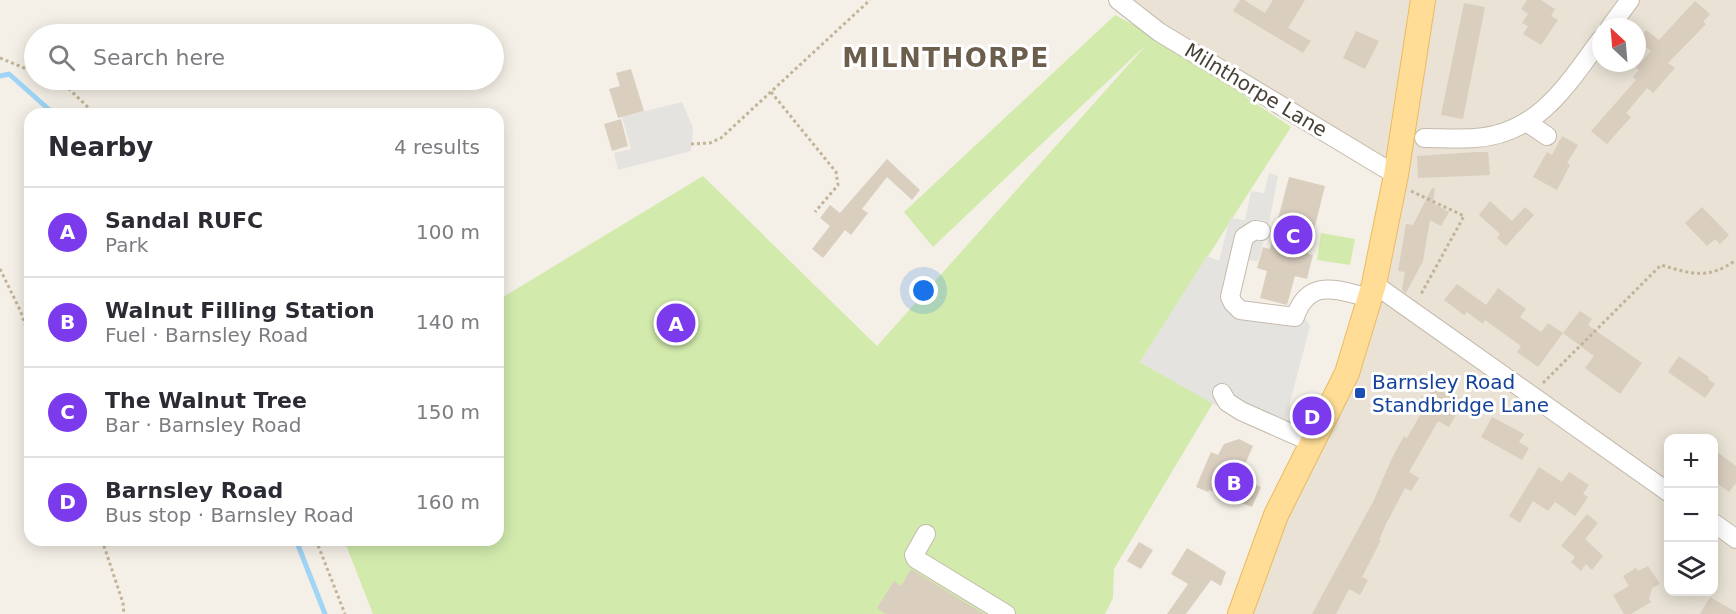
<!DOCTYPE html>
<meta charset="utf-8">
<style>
:root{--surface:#fff;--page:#f7f7f7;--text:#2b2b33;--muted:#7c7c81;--line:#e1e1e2;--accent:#7c3aed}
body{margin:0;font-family:"DejaVu Sans",sans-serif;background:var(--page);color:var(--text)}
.controls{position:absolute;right:18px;bottom:18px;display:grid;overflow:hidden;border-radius:12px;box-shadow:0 3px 15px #0003}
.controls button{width:54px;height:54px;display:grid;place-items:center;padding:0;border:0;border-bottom:2px solid var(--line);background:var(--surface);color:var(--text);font:30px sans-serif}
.compass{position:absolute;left:1592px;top:18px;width:54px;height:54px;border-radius:50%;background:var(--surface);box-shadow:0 3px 15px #0003;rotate:334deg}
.you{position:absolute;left:924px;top:291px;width:21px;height:21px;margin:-15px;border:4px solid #fff;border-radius:50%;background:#1a73e8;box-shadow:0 0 0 9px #1a73e833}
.badge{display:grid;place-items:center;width:39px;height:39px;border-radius:50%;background:var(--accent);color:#fff;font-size:20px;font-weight:700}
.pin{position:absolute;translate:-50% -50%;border:3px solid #fff;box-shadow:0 2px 6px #0006}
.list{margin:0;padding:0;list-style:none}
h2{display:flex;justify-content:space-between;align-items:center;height:78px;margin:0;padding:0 24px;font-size:26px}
h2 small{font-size:20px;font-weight:400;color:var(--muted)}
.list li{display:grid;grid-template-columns:39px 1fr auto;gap:18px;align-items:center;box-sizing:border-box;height:90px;padding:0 24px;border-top:2px solid var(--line)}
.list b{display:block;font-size:22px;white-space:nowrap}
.list p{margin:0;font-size:20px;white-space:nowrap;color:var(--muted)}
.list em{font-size:20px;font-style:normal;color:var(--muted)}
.icon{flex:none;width:33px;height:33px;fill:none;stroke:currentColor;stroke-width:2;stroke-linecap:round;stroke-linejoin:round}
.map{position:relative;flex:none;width:1736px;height:614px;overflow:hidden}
.search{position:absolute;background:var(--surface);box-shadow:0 3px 15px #0003;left:24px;top:24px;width:480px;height:66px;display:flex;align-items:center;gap:15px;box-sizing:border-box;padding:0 21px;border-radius:33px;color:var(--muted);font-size:22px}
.panel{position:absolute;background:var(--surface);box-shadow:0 3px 15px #0003;left:24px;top:108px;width:480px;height:438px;border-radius:18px}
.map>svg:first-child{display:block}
.residential{fill:#e9e2d5;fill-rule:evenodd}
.green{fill:#d2ebad}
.parking{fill:#e5e3df}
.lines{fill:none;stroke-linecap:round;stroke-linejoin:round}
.stream{stroke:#a0d5f5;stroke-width:5}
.building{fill:#dacebf}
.minor-casing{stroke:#c4baac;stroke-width:20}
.major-casing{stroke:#ebbb5e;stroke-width:26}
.path{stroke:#c3b399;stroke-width:3;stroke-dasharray:3 3;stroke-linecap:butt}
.minor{stroke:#fff;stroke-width:18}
.major{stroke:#ffdd96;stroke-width:24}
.transit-dot{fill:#1a4fb4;stroke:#fff;stroke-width:2}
.labels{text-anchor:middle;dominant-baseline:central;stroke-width:6;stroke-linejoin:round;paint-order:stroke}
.street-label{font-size:20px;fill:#484035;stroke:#fff}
.transit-label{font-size:20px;fill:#164399;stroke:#fff;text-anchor:start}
.district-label{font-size:26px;font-weight:bold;letter-spacing:1.5px;fill:#6c5e4c;stroke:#fff}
</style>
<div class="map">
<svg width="1736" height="614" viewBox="0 0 1736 614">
<rect width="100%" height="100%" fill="#f5f0e7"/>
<path class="residential" d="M 1118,0 L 1736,0 L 1736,614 L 1240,614 L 1347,373 L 1396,175 ZM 1601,27 L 1637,27 L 1637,63 L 1601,63 ZM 1668,438 L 1714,438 L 1714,592 L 1668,592 Z"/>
<g class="green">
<path d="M 1115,15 L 1155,36 L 1291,127 L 1140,362 L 1213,403 L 1114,569 L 1113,598 L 1105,614 L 373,614 L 344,540 L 498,540 L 498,300 L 703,176 L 877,346 L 1147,44 L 933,247 L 904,212 Z"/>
<path d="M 1321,233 L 1355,239 L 1350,265 L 1317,260 Z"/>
</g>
<g class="parking">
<path d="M 682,102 L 693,128 L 691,151 L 618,170 L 614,153 L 631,149 L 622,117 Z"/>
<path d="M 1269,173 L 1278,176 L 1269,223 L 1258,261 L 1247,260 L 1238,295 L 1246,304 L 1303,315 L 1310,326 L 1285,422 L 1238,418 L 1140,362 L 1207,256 L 1219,261 L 1230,218 L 1245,220 L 1251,191 L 1264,193 Z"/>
</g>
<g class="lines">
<g class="stream">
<path d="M 0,76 L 9,74 L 54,114"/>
<path d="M 296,540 L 325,614"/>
</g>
</g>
<g class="building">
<path d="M 1240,0 L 1244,0 L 1265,13 L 1273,0 L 1305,0 L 1288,28 L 1311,41 L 1303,53 L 1233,11 Z"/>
<path d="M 1527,0 L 1541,0 L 1555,9 L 1551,16 L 1558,20 L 1541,45 L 1523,34 L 1528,26 L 1522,23 L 1528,14 L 1521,9 Z"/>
<path d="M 1695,1 L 1710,14 L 1703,22 L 1706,24 L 1668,63 L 1675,68 L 1653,93 L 1647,88 L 1626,113 L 1631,117 L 1607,144 L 1591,131 L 1636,80 L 1633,77 L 1639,70 L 1636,68 L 1651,51 L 1638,41 L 1646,30 L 1659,40 Z"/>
<path d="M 1464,3 L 1485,7 L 1463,119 L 1441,115 Z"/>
<path d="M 1356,31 L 1379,41 L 1365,69 L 1343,58 Z"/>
<path d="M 631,69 L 644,111 L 618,118 L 609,89 L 620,86 L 616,73 Z"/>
<path d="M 621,119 L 628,146 L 612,151 L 604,124 Z"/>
<path d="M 1562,136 L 1578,145 L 1567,163 L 1570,165 L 1557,190 L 1533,177 L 1547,152 L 1552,155 Z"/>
<path d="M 1477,152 L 1488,152 L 1490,175 L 1418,178 L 1417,156 Z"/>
<path d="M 887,159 L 920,190 L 912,200 L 887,177 L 862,209 L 868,213 L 851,235 L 845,230 L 823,258 L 812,249 L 830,226 L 820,218 L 830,205 L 840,213 Z"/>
<path d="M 1289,177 L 1325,186 L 1308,254 L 1313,255 L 1307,279 L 1295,276 L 1287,305 L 1260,298 L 1267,271 L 1257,268 L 1263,247 L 1270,249 Z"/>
<path d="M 1432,188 L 1435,189 L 1433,203 L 1449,212 L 1441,226 L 1430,220 L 1423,261 L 1406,293 L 1402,290 L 1405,272 L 1398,271 L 1406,224 L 1413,225 Z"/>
<path d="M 1490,201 L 1512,221 L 1525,207 L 1534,215 L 1506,246 L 1497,238 L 1500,234 L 1479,215 Z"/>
<path d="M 1702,207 L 1729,235 L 1720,244 L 1715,239 L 1707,246 L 1685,223 Z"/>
<path d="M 1457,284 L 1486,305 L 1498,288 L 1526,309 L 1520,317 L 1541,332 L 1548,323 L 1563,333 L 1538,367 L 1517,352 L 1521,346 L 1485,320 L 1483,324 L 1467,312 L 1464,315 L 1444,300 Z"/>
<path d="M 1580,311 L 1592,319 L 1588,325 L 1642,363 L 1620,394 L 1585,368 L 1594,356 L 1563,333 Z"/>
<path d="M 1679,356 L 1709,377 L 1708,379 L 1715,384 L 1705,398 L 1668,372 Z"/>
<path d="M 1435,384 L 1464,400 L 1449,427 L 1438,421 L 1409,472 L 1419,478 L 1411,491 L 1405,488 L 1386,524 L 1379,540 L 1381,540 L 1362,577 L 1368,580 L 1360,595 L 1349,589 L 1336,614 L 1312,614 L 1374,500 L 1391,460 L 1404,436 L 1407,438 L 1422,412 L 1415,408 L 1422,396 L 1427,399 Z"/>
<path d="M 1492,417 L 1524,434 L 1519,442 L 1529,448 L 1522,460 L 1481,437 Z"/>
<path d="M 1239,439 L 1253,446 L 1239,478 L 1261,487 L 1252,507 L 1209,490 L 1208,492 L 1196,487 L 1211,452 L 1218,455 L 1224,444 Z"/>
<path d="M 1713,449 L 1736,466 L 1736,483 L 1729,492 L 1715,482 L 1718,477 L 1713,473 Z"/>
<path d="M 1539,467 L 1562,482 L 1569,472 L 1589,485 L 1583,494 L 1588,497 L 1575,516 L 1555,502 L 1548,511 L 1533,501 L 1520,523 L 1509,516 Z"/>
<path d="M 1587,514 L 1598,523 L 1585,539 L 1603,556 L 1592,570 L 1586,564 L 1581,571 L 1571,562 L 1575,557 L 1561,546 Z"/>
<path d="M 1139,542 L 1153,550 L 1141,569 L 1127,561 Z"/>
<path d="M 1187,548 L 1226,572 L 1221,586 L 1211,580 L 1186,614 L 1167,614 L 1188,584 L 1171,574 Z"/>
<path d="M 1648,566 L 1660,584 L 1652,588 L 1649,599 L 1651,602 L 1631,614 L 1624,614 L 1613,595 L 1629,586 L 1623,576 L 1636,568 L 1638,571 Z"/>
<path d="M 911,569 L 984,614 L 886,614 L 877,608 L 894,581 L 901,586 Z"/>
<path d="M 1710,597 L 1736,612 L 1736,614 L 1700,614 Z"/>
</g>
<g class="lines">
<defs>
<g id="minor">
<path d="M 1118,0 L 1159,32 L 1396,175"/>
<path d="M 1610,27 L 1630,0"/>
<path d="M 1528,123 L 1547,136"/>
<path d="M 1424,138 C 1441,138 1458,139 1475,138 C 1538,134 1567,85 1601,39"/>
<path d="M 1261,231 L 1255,230 L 1244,237 L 1230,297 L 1233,303 L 1240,310 L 1295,317 C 1309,277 1337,290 1370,298"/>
<path d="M 1374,284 L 1668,492"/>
<path d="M 1222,393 L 1227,402 L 1241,411 L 1311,442"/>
<path d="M 1714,523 L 1736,539"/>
<path d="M 926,534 L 914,555 L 916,559 L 1006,614"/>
</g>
<path id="major" d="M 1240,614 L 1276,515 L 1347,373 L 1374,284 L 1396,175 L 1423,0"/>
</defs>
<use href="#minor" class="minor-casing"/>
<use href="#major" class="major-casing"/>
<g class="path">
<path d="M 0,58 L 34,72"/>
<path d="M 53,80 L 64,84 L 95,114"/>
<path d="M 771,92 L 836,172 L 838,185 L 815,212"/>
<path d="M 691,144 L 710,143 L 721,138 L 870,0"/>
<path d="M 1411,191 L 1464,216 L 1420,296"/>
<path d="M 0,269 L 20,310 L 30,338"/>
<path d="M 1543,383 L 1661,265 C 1692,274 1708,280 1736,260"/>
<path d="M 102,540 L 123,603 L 124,614"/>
<path d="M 316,540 L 345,614"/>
</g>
<use href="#minor" class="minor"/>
<use href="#major" class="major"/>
</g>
<rect class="transit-dot" x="1354" y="387" width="12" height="12" rx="3"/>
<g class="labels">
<g class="street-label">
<text transform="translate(1256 90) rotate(31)">Milnthorpe Lane</text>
</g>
<g class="transit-label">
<text x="1372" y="382">Barnsley Road<tspan x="1372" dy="23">Standbridge Lane</tspan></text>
</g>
<g class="district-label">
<text x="946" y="58">MILNTHORPE</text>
</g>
</g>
</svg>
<div class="controls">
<button>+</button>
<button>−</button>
<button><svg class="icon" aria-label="layers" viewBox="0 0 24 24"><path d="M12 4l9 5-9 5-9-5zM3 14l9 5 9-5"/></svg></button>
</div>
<svg class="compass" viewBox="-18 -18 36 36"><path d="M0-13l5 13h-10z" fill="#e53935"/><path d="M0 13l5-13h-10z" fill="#7c7c81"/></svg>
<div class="you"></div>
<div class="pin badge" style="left:676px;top:323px">A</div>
<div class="pin badge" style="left:1234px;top:482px">B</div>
<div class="pin badge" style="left:1293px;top:235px">C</div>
<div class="pin badge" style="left:1312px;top:416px">D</div>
<div class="search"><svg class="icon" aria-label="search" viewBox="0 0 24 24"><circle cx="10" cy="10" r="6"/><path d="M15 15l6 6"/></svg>Search here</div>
<section class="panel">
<h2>Nearby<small>4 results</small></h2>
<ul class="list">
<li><span class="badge">A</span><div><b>Sandal RUFC</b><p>Park</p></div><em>100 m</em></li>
<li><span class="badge">B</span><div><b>Walnut Filling Station</b><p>Fuel · Barnsley Road</p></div><em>140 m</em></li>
<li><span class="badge">C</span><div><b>The Walnut Tree</b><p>Bar · Barnsley Road</p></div><em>150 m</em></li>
<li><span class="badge">D</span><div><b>Barnsley Road</b><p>Bus stop · Barnsley Road</p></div><em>160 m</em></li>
</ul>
</section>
</div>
